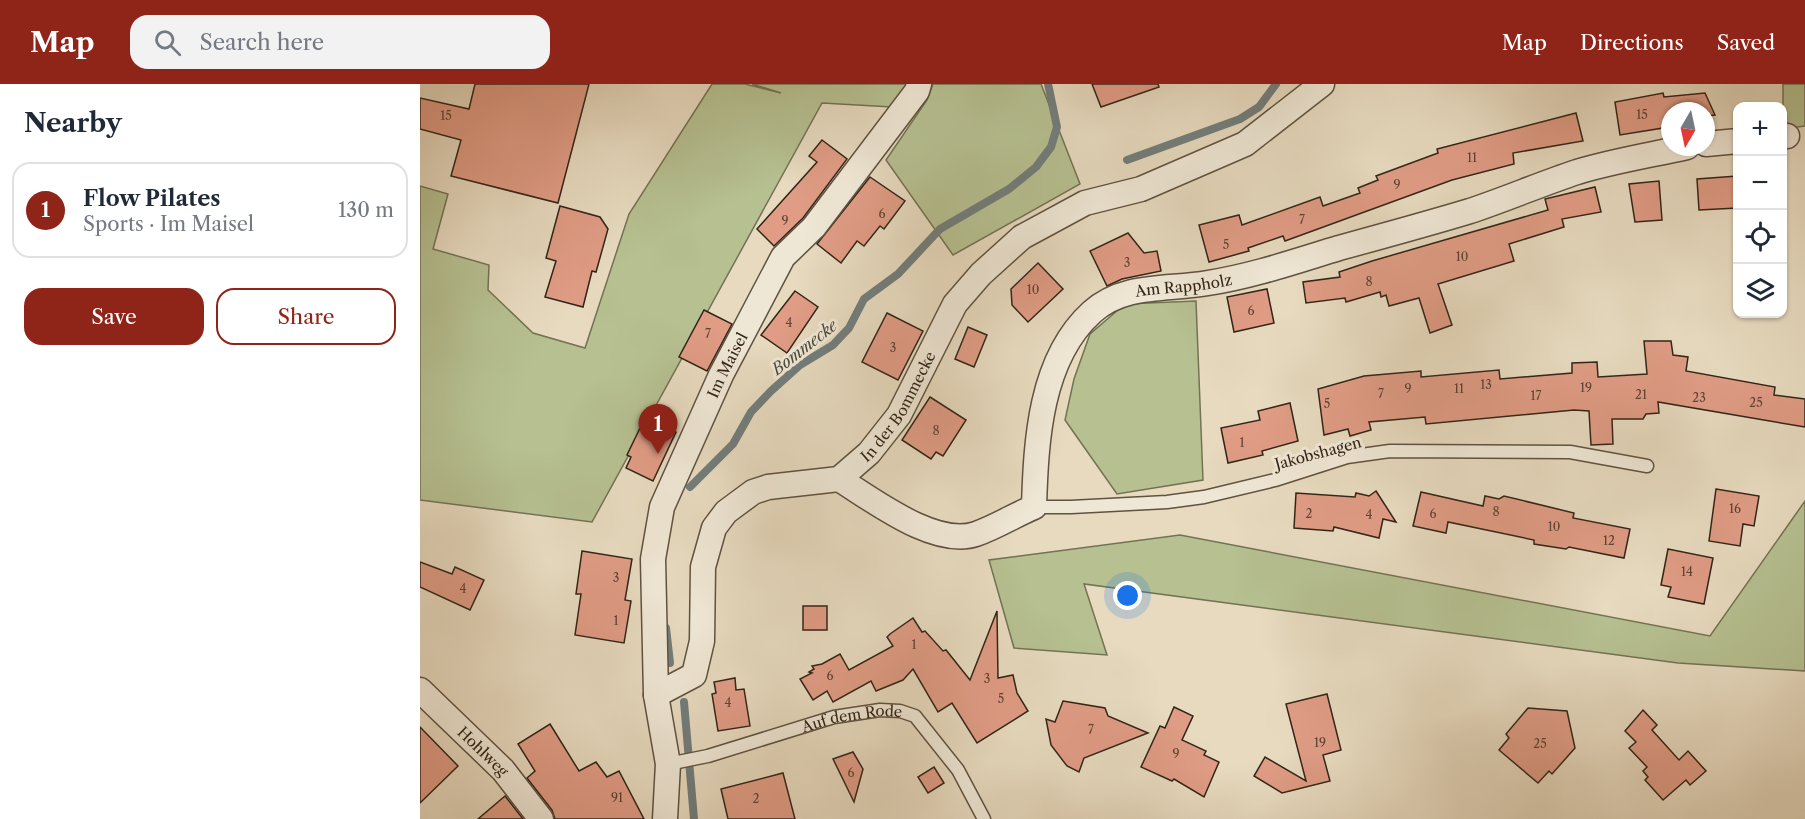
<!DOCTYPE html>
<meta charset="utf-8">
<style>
:root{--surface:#fff;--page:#f2f2f3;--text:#1f2937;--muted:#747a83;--line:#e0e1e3;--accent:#8f2418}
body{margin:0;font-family:"Libre Caslon Text",serif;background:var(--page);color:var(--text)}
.controls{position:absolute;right:18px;top:18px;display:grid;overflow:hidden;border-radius:12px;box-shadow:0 2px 4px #0004}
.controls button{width:54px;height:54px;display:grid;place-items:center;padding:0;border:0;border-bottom:2px solid var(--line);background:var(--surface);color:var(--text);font:30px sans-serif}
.compass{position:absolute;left:1241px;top:18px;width:54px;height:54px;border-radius:50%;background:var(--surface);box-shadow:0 2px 4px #0004;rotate:189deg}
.you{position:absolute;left:708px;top:512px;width:21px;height:21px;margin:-15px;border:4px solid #fff;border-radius:50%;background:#1a73e8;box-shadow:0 0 0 9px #1a73e833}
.badge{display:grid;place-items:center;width:39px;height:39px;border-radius:50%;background:var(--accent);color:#fff;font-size:20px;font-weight:700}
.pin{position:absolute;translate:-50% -50px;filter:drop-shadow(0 2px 3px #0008)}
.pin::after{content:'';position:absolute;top:32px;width:21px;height:18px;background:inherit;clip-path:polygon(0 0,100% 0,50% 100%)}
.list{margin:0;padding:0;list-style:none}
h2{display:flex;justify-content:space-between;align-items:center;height:78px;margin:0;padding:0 24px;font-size:26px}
h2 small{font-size:20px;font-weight:400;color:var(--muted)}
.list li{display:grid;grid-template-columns:39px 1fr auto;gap:18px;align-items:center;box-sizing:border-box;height:96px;margin:0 12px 12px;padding:0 12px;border:2px solid var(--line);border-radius:18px}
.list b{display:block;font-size:22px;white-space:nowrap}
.list p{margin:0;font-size:20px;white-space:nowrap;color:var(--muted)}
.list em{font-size:20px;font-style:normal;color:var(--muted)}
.actions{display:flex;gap:12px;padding:18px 24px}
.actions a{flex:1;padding:14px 0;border:2px solid var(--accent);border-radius:18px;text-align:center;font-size:21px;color:var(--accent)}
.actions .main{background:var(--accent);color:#fff}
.icon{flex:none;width:33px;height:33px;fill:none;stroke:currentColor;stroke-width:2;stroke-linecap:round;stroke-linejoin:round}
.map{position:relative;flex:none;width:1385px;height:735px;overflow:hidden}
header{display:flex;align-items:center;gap:36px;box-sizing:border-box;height:84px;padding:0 30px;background:var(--accent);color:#fff}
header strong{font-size:28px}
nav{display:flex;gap:33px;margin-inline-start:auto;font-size:21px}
.search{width:420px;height:54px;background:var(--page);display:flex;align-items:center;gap:15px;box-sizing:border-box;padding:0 21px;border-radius:18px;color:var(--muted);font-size:22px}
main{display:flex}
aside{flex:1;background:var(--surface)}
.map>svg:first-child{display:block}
.green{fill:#b6c091;stroke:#747254;stroke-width:1.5}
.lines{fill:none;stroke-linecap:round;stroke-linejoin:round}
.stream{stroke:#727d7b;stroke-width:8}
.building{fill:#e09c85;stroke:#322517;stroke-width:1.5}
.lane-casing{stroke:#5f5241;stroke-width:15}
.street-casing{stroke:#5f5241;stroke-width:27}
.lane{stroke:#efe7d5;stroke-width:12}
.street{stroke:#efe7d5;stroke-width:24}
.labels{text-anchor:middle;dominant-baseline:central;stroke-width:6;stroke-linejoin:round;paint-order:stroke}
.number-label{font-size:12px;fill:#5e4332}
.street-label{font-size:15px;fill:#322517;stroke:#efe7d5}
.water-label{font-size:16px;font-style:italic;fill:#4c4a40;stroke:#efe7d5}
</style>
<header>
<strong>Map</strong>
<div class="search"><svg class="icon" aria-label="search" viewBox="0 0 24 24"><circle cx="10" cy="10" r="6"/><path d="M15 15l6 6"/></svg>Search here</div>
<nav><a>Map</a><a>Directions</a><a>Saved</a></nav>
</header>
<main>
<aside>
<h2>Nearby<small></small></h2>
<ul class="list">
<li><span class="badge">1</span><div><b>Flow Pilates</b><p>Sports · Im Maisel</p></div><em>130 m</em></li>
</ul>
<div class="actions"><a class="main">Save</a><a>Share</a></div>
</aside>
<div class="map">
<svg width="1385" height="735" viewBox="0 0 1385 735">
<rect width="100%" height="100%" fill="#e7dabf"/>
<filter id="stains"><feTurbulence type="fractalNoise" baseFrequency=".00333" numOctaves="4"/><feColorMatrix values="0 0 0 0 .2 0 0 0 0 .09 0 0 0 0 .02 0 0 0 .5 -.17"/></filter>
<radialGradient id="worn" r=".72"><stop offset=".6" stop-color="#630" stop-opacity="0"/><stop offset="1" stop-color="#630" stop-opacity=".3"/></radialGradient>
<g class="green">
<path d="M 292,0 L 325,0 L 361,9 L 332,0 L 493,0 L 472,23 L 402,19 L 172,438 L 0,416 L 0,102 L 28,110 L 13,165 L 69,181 L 68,206 L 113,249 L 165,264 L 209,130 Z"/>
<path d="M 513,0 L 621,0 L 660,100 L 533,171 L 466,76 L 507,16 Z"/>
<path d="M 1363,0 L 1385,0 L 1385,42 L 1363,45 Z"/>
<path d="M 776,217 L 783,396 L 697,410 L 645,336 L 654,295 L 670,250 L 705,220 Z"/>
<path d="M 1385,417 L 1385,587 L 1258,579 L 664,500 L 687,571 L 594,564 L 569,476 L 760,451 L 1290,552 Z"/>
</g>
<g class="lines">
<g class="stream">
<path d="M 707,76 L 820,35 L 839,23 L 856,0"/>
<path d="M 270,403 L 313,360 L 331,328 L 351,307 L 380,281 L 413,261 L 429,244 L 444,215 L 478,190 L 520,145 L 589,105 L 616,83 L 631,63 L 637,43 L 628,0"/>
<path d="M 246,544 L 250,579"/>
<path d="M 264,618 L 274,735"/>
</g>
</g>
<g class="building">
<path d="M 55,0 L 169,0 L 138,119 L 31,92 L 41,56 L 0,45 L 0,14 L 49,25 Z"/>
<path d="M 672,0 L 738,0 L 739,3 L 681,23 Z"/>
<path d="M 1243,9 L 1244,13 L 1285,9 L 1295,31 L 1286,32 L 1286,27 L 1250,27 L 1249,43 L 1200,51 L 1195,18 Z"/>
<path d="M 1156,29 L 1163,57 L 1093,69 L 1094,80 L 1032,96 L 865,157 L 863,152 L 828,164 L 829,167 L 789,178 L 779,141 L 819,131 L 822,141 L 900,113 L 903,122 L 940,109 L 938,104 L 958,96 L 956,92 L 1018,69 L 1017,65 Z"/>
<path d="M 402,56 L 427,75 L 383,134 L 354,162 L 337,145 L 397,78 L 389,72 Z"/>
<path d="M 1317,92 L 1317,124 L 1279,126 L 1277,95 Z"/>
<path d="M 450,93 L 485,117 L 464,145 L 460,142 L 444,162 L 437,157 L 421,179 L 397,160 Z"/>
<path d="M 1239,97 L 1242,136 L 1215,138 L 1209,100 Z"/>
<path d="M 1175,103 L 1181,128 L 1142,135 L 1144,143 L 1089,160 L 1094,177 L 1018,200 L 1032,241 L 1010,249 L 999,214 L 969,222 L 966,211 L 961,213 L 960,208 L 926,218 L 925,214 L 886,219 L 883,198 L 920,193 L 919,188 L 952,177 L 1128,126 L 1125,115 Z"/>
<path d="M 140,122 L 180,133 L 188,145 L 176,188 L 172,187 L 163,223 L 125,213 L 136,177 L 126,174 Z"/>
<path d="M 708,149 L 724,169 L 737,167 L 741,187 L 702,195 L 687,202 L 670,167 Z"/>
<path d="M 618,179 L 643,205 L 608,238 L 592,221 L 591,205 Z"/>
<path d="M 847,205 L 854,239 L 814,248 L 807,213 Z"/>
<path d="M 375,207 L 398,223 L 367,269 L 341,251 Z"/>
<path d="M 284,226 L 312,240 L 287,287 L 259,273 Z"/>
<path d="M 467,229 L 503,247 L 478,296 L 442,278 Z"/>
<path d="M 548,243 L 567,251 L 554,283 L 535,275 Z"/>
<path d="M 1224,257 L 1251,257 L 1253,271 L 1268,273 L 1266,287 L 1355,303 L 1354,311 L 1385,315 L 1385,343 L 1238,318 L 1239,329 L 1226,330 L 1223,335 L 1192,335 L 1193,360 L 1171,361 L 1169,327 L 1154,326 L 1006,340 L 1005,333 L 949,338 L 951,346 L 930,352 L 928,345 L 904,351 L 898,305 L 944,292 L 1001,287 L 1001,293 L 1079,286 L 1080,295 L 1152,289 L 1152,279 L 1177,278 L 1178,293 L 1227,290 Z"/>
<path d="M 510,313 L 546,336 L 523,372 L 516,368 L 511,375 L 482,356 Z"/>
<path d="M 870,319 L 878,357 L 842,367 L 843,371 L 808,379 L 801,344 L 840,336 L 838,327 Z"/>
<path d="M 230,336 L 256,348 L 233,397 L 206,384 L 211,373 L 207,371 L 221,342 L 225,344 Z"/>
<path d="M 1296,405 L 1339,412 L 1334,442 L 1323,440 L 1320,462 L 1289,457 Z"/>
<path d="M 956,407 L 976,438 L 963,435 L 959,454 L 914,443 L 913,447 L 874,444 L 876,409 L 935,413 L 936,409 L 949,412 Z"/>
<path d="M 1001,408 L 1063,422 L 1065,412 L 1079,415 L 1084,412 L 1154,429 L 1153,434 L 1210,445 L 1204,474 L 1149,463 L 1146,465 L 1114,460 L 1114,456 L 1028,438 L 1026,449 L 993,442 Z"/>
<path d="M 1248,465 L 1293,474 L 1284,520 L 1248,513 L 1251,503 L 1241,501 Z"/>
<path d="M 162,467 L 212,475 L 205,516 L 211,517 L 204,559 L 155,551 L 161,510 L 156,510 Z"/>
<path d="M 0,478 L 32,490 L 35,483 L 64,496 L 50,526 L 0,503 Z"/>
<rect x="383" y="522" width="24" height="24"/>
<path d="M 577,527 L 578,594 L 593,591 L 597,609 L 608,627 L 557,659 L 532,619 L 518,628 L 493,585 L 483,596 L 456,607 L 451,597 L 413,618 L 407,607 L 393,616 L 380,595 L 392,589 L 389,588 L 394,585 L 392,582 L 402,580 L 420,570 L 429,586 L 473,562 L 467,553 L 470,550 L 493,534 L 502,548 L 505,547 L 523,567 L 526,566 L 550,596 Z"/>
<path d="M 315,594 L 316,606 L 324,605 L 330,642 L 298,647 L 292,610 L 296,609 L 294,598 Z"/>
<path d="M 907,610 L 921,666 L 903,671 L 910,697 L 862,709 L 834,692 L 845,673 L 886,697 L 866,620 Z"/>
<path d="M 643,617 L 685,624 L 688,632 L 728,649 L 664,674 L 659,688 L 647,682 L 631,661 L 626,635 L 635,638 Z"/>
<path d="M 754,623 L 773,632 L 762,656 L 786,667 L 784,671 L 799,678 L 784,713 L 754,695 L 752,697 L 721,683 L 740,642 L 745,644 Z"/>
<path d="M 1108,624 L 1147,627 L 1155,664 L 1132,690 L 1129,687 L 1118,699 L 1079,666 L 1089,654 L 1086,650 Z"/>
<path d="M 1223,626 L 1237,641 L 1232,646 L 1259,676 L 1268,667 L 1286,687 L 1270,701 L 1266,696 L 1243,716 L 1225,696 L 1228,693 L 1223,687 L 1227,683 L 1209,664 L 1216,658 L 1205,647 Z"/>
<path d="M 130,640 L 159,687 L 176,678 L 187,693 L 199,687 L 224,735 L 135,735 L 132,726 L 107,694 L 115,687 L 98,660 Z"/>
<path d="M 0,643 L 38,682 L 0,719 Z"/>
<path d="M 433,668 L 443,685 L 434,718 L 413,675 Z"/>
<path d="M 514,683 L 524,699 L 508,709 L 498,693 Z"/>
<path d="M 363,689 L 375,735 L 308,735 L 301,705 Z"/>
<path d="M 85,712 L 103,735 L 58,735 Z"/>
</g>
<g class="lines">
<defs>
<g id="lane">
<path d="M 614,423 L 651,423 L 747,418 L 784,413 L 855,396 L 927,373 L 970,367 L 1150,368 L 1227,382"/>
<path id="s1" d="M 258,678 L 288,672 L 414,633 L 460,626 L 480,627 L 495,632 L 538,686 L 564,735"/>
</g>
<g id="street">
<path d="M 1362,52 L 1367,52"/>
<path d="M 1286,60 L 1318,57"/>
<path id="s2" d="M 419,395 C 453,416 515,464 556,450 C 576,443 595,431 614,423 C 616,357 620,275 672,228 C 704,199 748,206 788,199 C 833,192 876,177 919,164 C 963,152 1007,140 1050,127 C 1086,115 1121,100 1157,88 C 1193,77 1231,71 1267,63"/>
<path id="s3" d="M 0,606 L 83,686 L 121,735"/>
<path id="s4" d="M 236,611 L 274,591 L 282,557 L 283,483 L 294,444 L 306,428 L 333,408 L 348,403 L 419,395 L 449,369 L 479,331 L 535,220 L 561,190 L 602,153 L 665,119 L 721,105 L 825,60 L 902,0"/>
<path id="s5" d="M 245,735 L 248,680 L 236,611 L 233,475 L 242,423 L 301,291 L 363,173 L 394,143 L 497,7 L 499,0"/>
</g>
</defs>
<use href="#lane" class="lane-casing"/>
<use href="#street" class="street-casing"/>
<use href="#lane" class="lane"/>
<use href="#street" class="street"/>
</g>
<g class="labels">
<g class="number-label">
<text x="1222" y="30">15</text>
<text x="26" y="31">15</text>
<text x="1052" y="73">11</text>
<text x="977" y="100">9</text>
<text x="462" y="129">6</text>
<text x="882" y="135">7</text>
<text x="365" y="136">9</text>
<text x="806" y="160">5</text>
<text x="1042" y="172">10</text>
<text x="707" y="178">3</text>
<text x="949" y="197">8</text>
<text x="613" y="205">10</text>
<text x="831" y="226">6</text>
<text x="369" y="238">4</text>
<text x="288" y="249">7</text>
<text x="473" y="263">3</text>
<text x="1066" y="300">13</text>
<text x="1166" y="303">19</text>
<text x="988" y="304">9</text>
<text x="1039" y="304">11</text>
<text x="961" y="309">7</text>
<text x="1221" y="310">21</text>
<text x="1116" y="311">17</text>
<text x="1279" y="313">23</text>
<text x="1336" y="318">25</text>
<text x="907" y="319">5</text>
<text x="516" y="346">8</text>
<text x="822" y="358">1</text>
<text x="1315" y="424">16</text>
<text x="1076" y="427">8</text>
<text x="889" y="429">2</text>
<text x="1013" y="429">6</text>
<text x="949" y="430">4</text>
<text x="1134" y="442">10</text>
<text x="1189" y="456">12</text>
<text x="1267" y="487">14</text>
<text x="196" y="493">3</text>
<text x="43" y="504">4</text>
<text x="196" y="536">1</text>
<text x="494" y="560">1</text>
<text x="410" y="591">6</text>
<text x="567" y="594">3</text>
<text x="581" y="614">5</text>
<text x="308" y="618">4</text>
<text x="671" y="645">7</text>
<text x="900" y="658">19</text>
<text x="1120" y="659">25</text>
<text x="756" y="669">9</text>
<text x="431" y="688">6</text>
<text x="197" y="713">91</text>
<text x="336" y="714">2</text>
</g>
<g class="street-label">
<text stroke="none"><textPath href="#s2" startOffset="522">Am Rappholz</textPath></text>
<text stroke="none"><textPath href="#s5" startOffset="470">Im Maisel</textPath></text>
<text stroke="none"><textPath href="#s4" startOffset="428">In der Bommecke</textPath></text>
<text transform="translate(898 369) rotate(-15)">Jakobshagen</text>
<text stroke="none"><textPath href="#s1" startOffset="180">Auf dem Rode</textPath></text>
<text stroke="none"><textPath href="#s3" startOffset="88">Hohlweg</textPath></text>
</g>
<g class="water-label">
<text transform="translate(384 263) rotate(-38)">Bommecke</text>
</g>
</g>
<rect width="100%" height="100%" filter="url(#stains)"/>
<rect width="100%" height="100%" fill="url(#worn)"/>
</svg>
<div class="controls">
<button>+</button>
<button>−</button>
<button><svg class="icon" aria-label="locate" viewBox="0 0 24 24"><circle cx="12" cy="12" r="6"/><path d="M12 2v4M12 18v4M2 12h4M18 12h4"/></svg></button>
<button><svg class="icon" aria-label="layers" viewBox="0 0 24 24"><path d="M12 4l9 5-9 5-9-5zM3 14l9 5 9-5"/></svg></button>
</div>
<svg class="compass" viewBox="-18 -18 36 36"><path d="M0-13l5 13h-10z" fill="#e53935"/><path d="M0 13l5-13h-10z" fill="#747a83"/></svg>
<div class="you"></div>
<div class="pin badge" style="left:238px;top:370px">1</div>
</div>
</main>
